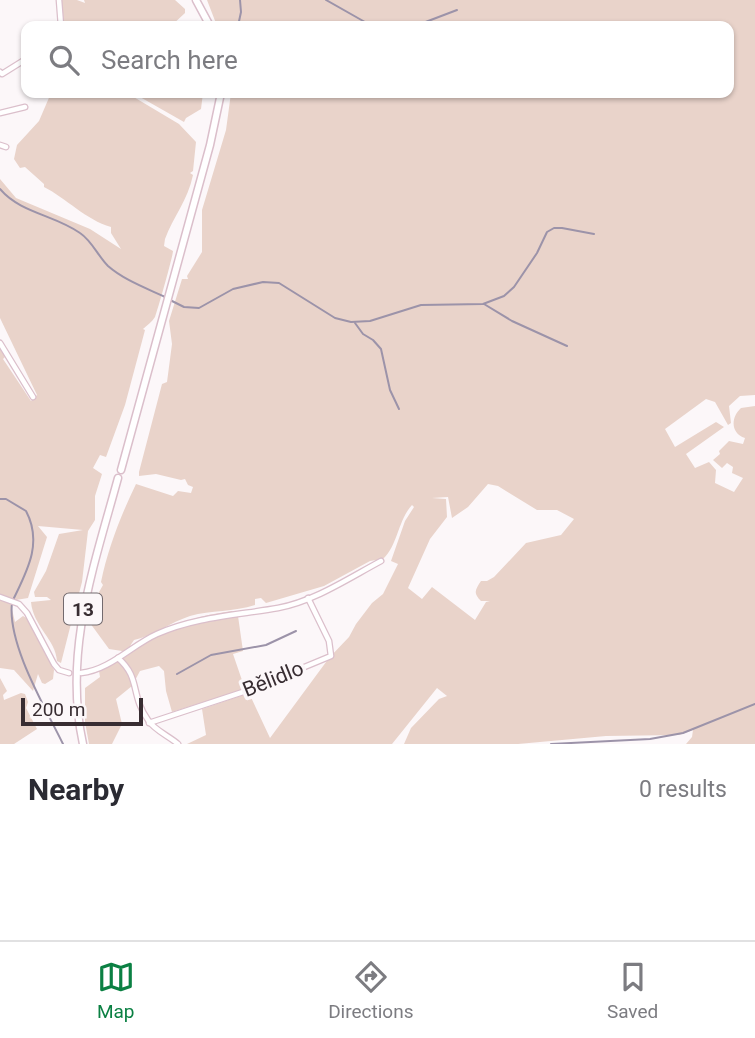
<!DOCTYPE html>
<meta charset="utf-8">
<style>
:root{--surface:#fff;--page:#f2f2f3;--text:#2b2b33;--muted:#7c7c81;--line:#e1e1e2;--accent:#0b8043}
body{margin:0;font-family:Roboto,sans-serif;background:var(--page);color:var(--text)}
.scale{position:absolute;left:21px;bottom:18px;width:122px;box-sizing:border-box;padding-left:7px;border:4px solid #382d32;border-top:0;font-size:19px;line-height:24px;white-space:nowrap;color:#382d32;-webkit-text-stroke:5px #fcf7f9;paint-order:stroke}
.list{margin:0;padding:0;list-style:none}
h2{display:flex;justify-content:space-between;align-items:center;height:91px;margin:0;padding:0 28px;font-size:30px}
h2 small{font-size:23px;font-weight:400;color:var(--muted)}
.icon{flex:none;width:38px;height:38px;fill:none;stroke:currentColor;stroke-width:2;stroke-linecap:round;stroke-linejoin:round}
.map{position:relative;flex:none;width:755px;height:744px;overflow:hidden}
.search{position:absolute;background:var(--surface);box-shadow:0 2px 5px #0004;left:21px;right:21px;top:21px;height:77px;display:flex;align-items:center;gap:18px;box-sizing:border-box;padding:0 24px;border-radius:14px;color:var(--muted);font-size:26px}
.sheet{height:196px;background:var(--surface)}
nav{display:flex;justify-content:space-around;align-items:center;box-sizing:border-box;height:98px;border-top:2px solid var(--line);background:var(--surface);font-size:19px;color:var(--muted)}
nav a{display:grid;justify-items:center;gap:4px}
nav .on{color:var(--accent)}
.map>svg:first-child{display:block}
.green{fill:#e9d3ca;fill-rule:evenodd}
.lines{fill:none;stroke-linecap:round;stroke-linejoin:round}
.stream{stroke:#9c93a9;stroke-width:2}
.street-casing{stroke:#dbbfcb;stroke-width:7}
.primary-casing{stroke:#dbbfcb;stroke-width:9}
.street{stroke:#fff;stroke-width:4.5}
.primary{stroke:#fff;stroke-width:6}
.labels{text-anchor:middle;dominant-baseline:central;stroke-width:7;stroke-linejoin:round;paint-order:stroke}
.shield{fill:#fcf7f9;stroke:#736a6e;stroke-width:2}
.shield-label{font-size:19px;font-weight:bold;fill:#382d32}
.street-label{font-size:21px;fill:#382d32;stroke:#fcf7f9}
</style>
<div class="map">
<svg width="755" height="744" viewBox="0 0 755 744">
<rect width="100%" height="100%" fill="#fcf7f9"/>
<g class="green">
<path d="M 61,0 L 77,0 L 85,3 L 84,0 L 175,0 L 185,9 L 185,13 L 171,26 L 64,26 Z"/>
<path d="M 207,0 L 755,0 L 755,395 L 740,396 L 729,406 L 731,423 L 728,425 L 715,402 L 706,399 L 665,429 L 675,447 L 716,422 L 724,427 L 686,454 L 695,468 L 709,462 L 716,470 L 715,483 L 734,492 L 743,478 L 732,473 L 733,467 L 727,463 L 722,468 L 713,460 L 720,454 L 719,451 L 729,441 L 743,444 L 745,438 C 730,433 731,417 741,408 L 755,406 L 755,744 L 686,744 L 692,737 L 693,730 L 679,735 L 606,736 L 518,744 L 404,744 L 411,728 L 439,699 L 447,696 L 437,688 L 392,744 L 187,744 L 206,735 L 202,709 L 249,693 L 270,738 L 329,658 L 349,637 L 356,624 L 372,603 L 383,594 L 398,564 L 391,561 L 405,521 L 414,507 L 412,505 C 398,520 398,545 383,559 L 370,561 L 324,586 L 266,603 L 261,598 L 255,599 L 255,605 C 234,612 211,610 190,616 C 171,622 151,637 134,640 L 130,646 C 169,627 188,617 232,611 L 238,616 L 243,651 L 233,654 L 245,689 L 172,712 L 166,691 L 164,671 L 159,666 L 140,671 L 132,686 L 116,699 L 122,724 L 112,744 L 89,744 L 85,722 L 85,688 L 100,677 L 99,671 L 117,661 L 122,651 L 109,649 L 90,623 L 96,600 L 100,599 L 98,594 L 103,585 L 101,582 C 108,548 121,515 136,484 L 173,496 L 178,491 L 191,493 L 193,487 L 188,485 L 185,479 L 181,480 L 156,474 L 139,476 L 139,472 L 162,384 L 167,382 L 172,344 L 169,321 L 182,279 L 188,279 L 187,276 L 202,252 L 202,210 L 226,130 L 231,93 L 729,93 L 729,26 L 217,26 ZM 488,484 L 498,486 L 537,510 L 557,510 L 574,519 L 561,535 L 526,543 L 494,577 L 487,581 L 481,581 C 475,590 473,593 481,601 L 490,601 L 486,602 L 475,620 L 432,587 L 422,599 L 408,588 L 430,539 L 447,517 L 446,499 L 432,498 L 448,497 L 452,518 L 468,507 Z"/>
<path d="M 51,93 L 127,93 L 179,124 L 196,142 L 193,171 L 190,173 L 193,175 C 188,200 173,217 165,239 L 164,246 L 173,251 C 173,256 158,309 155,317 C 152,322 147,325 143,329 L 145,330 L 125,405 L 106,457 L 100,455 L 93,468 L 102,474 L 95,496 L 95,520 L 88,531 L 82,582 L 77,601 L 69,602 L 75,608 L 61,663 L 57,661 C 56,640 33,626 31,602 L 51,600 L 47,597 L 35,597 L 34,592 L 46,571 L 59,534 L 83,530 L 38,526 L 47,537 L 28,598 L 10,601 L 15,622 L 23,616 L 28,619 L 54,670 L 53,679 L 45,684 L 42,683 L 38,674 L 33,691 L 14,670 L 0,668 L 0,348 L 5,357 L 3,359 L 31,401 L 37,395 L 0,318 L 0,179 L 16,198 L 90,229 L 121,249 L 111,233 L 111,227 C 86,220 66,198 44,187 L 44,184 L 25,167 L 20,168 L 14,159 L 17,145 L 39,121 Z"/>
<path d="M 133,93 L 203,93 L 201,109 L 186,118 L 184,122 Z"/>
<path d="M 0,678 L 7,691 L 3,695 L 4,700 L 21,693 L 25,694 L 28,702 L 26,708 L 37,729 L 14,744 L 0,744 Z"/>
</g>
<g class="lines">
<g class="stream">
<path d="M 326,0 L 372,26"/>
<path d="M 238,26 L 241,12 L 240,0"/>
<path d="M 415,26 L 457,10"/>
<path d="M 0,189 C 20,213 55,215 80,233 C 92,241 98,256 108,266 C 124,280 146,288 165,297"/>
<path d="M 170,300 L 184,307 L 199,308 L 233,289 L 263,282 L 279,283 L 335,318 L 351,322 L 370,321 L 421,305 L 483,304 L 504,296 L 514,287 L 537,253 L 547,232 L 554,228 L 562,228 L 594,234"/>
<path d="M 484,304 L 512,321 L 567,346"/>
<path d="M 355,323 L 363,334 L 373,340 L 381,349 L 390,390 L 399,409"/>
<path d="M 0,499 L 6,499 L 26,511 C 43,543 27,571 13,600"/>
<path d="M 12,603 C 7,644 45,707 63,744"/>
<path d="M 177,674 L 211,655 L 266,645 L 296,631"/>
<path d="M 551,744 L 650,739 L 683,733 L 755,704"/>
</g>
<defs>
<g id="street">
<path d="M 59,0 L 61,26"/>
<path d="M 0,72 L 2,74 L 26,59"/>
<path d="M 0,113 L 25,107"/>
<path d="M 0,145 L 6,147"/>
<path d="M 0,343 L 33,397"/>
<path d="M 0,597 L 19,604 L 27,613 L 54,664 L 59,670 L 69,673"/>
<path d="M 118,658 C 141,678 130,695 148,720 C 154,730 169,736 178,744"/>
<path d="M 81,673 C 110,670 132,645 157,634 C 195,617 238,615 278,608 C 315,601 349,578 381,561"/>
<path d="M 149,723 L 249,690 L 331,656 L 329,641 L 308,598"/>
</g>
<g id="primary">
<path d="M 196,0 L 210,26"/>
<path d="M 121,470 L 210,145 L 221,93"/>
<path d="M 83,744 C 63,652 94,566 118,478"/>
</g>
</defs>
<use href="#street" class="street-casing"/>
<use href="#primary" class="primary-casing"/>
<use href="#street" class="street"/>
<use href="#primary" class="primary"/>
</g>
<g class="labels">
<rect class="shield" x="64" y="593.5" width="38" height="31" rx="5"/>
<g class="shield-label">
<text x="83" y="609">13</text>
</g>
<g class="street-label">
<text transform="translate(273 679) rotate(-22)">Bělidlo</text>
</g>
</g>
</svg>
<div class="scale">200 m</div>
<div class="search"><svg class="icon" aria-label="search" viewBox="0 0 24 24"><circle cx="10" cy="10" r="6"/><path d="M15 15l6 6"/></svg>Search here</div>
</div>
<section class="sheet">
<h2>Nearby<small>0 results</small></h2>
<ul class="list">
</ul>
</section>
<nav>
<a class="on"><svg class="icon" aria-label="map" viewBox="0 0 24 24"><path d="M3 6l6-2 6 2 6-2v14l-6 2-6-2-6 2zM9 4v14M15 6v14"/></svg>Map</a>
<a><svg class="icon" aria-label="directions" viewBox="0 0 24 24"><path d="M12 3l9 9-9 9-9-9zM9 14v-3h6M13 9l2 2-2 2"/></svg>Directions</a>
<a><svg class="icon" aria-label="saved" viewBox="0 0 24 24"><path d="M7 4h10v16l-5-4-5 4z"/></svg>Saved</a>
</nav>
